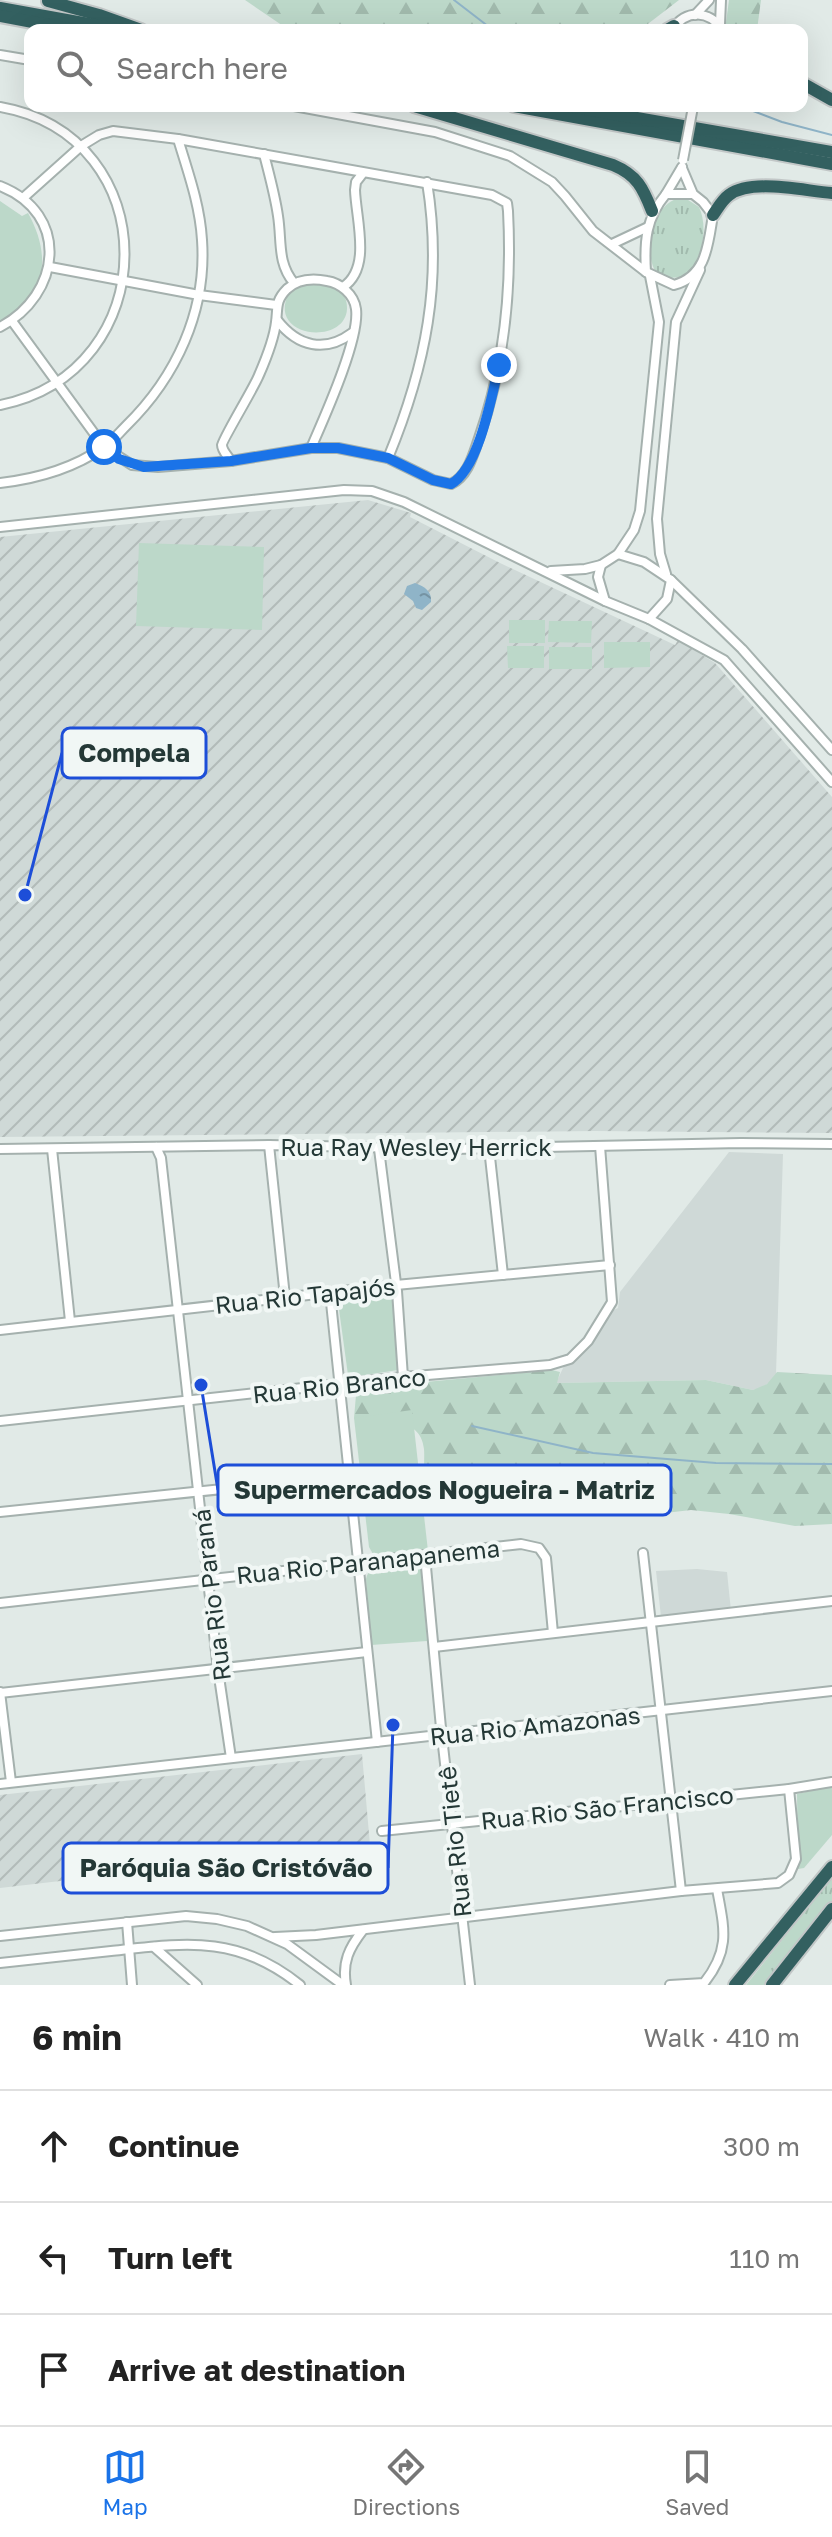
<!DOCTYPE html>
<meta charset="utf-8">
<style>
:root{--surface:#fff;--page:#f6f6f6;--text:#222;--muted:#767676;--line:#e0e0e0;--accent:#1a73e8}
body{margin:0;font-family:"Golos Text",sans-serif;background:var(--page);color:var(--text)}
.stop{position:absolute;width:24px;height:24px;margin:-18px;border:6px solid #1a73e8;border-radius:50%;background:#fff}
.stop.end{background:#1a73e8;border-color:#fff;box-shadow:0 2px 8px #0008}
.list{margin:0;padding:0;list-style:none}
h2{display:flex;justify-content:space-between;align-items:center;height:104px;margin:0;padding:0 32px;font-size:34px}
h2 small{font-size:26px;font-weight:400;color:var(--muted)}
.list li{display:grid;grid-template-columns:52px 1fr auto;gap:24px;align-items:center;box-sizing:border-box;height:112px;padding:0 32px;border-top:2px solid var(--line)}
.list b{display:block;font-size:30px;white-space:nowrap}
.list em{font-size:26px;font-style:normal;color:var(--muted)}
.icon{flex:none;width:44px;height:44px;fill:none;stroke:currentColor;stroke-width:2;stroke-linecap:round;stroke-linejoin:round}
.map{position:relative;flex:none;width:832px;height:1985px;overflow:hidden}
.search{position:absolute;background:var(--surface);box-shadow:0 8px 32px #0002;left:24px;right:24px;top:24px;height:88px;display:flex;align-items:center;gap:20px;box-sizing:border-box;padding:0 28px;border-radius:16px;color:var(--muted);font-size:30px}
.sheet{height:440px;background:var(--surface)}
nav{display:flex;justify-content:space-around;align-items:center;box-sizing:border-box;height:112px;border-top:2px solid var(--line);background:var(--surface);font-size:22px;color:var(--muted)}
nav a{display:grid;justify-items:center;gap:4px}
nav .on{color:var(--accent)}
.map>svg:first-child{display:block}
.built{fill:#cfd9d7}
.industrial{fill:url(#industrial-furrows)}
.grass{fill:url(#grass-tufts)}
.forest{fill:url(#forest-firs)}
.park{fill:#bcd8c9}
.water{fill:url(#water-ripples)}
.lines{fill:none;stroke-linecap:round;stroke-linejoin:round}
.stream{stroke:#8fb4c8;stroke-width:2}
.minor-casing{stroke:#a5b1ae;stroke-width:12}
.highway-casing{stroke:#c2c7c7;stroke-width:16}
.minor{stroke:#fff;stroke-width:8}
.highway{stroke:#336060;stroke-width:12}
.minor-bridge-casing{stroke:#a5b1ae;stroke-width:12;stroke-linecap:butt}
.minor-bridge{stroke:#fff;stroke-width:8}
.route{stroke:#1a73e8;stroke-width:10}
.labels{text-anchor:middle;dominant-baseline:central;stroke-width:8;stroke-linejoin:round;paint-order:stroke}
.street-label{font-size:24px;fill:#243836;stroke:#f1f7f5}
.leader{fill:none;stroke:#1d4ed8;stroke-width:3}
.callout-dot{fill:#1d4ed8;stroke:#f1f7f5;stroke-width:3}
.callout{fill:#f1f7f5;stroke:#1d4ed8;stroke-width:3}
.callout-label{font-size:26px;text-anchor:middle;font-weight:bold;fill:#243836}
</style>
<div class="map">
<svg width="832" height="1985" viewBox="0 0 832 1985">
<defs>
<pattern id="industrial-furrows" width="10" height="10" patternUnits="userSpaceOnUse" patternTransform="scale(2)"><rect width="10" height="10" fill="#cfd9d7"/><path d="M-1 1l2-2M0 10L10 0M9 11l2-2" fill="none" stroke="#b2bbb9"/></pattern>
<pattern id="grass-tufts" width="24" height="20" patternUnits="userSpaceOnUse" patternTransform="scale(2)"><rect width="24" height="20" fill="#bcd8c9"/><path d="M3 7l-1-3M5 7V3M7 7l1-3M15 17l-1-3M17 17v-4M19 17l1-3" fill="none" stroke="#a1baad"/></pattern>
<pattern id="forest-firs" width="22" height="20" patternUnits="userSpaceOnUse" patternTransform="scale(2)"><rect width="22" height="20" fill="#bcd8c9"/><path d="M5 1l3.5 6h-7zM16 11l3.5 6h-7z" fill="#a1baad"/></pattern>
<pattern id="water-ripples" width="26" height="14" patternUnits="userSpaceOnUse" patternTransform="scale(2)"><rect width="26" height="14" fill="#8fb4c8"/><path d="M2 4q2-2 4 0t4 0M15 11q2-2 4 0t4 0" fill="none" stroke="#7593a3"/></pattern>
</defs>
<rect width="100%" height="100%" fill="#e1eae7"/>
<g class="built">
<path d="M 729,1152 L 783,1154 L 776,1374 L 770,1382 L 761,1388 L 753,1390 L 706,1380 L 556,1383 L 564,1366 L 572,1362 L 610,1312 L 618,1308 L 620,1292 Z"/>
<path d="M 697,1569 L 727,1572 L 731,1611 L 661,1617 L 656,1571 Z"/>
</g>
<g class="industrial">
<path d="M 368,500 L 411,513 L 410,517 L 500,563 L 675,645 L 678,640 L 715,663 L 832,797 L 832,1133 L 595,1131 L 0,1137 L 0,537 Z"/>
<path d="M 362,1754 L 370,1845 L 0,1888 L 0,1795 Z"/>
</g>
<g class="grass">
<path d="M 678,198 L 685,198 L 699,207 C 709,228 702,264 683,277 L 668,278 L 654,269 C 644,246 652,207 678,198 Z"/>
<path d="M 832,1878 L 832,1903 L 768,1985 L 746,1985 Z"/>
</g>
<g class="forest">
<path d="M 245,0 L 679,0 L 640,30 L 289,30 Z"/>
<path d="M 729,0 L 761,0 L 757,30 L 725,30 Z"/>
<path d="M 552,1370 L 560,1372 L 557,1383 L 706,1380 L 753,1390 L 767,1384 L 777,1372 L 832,1375 L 832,1524 L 795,1526 L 729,1514 L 691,1510 L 648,1515 L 589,1507 L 536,1505 L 508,1501 L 460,1485 L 440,1484 L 428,1480 C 422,1468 425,1461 424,1449 C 421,1415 379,1421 354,1418 L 356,1395 L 362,1388 Z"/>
</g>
<g class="park">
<path d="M 0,201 L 22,216 L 28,213 C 52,256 47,298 0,321 Z"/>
<path d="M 319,281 C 333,286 348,291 347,309 C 345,348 258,337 293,286 Z"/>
<path d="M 139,543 L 264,547 L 262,630 L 136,626 Z"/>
<rect x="509" y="620" width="36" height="23"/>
<path d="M 549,621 L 592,621 L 591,643 L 548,642 Z"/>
<path d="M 604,642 L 650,642 L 650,667 L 604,668 Z"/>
<path d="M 507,646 L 544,646 L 544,668 L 508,668 Z"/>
<rect x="549" y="647" width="43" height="22"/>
<path d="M 388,1293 L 392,1295 L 398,1370 L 352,1377 L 348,1375 L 338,1302 L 343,1297 Z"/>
<path d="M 412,1410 L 428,1551 L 379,1556 L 373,1554 L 369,1547 L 354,1418 Z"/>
<path d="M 413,1562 L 421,1568 L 427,1641 L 371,1645 L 366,1579 C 370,1560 397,1564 413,1562 Z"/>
<path d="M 832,1786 L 832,1835 L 804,1868 L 798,1869 L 797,1794 Z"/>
</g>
<path class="water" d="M 415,583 C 425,587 432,591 431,602 L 422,610 L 416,608 L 413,601 L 404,594 L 407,586 Z"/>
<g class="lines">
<g class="stream">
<path d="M 454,0 L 493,30"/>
<path d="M 740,106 L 782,122 L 832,135"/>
<path d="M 472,1426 L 593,1453 L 716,1463 L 832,1464"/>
</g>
<defs>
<g id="minor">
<path d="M 695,15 L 709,0"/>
<path d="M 720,24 L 721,0"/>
<path d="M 672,30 C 686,9 709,10 723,30"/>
<path d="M 0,55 L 30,60"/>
<path d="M 294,106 L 435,132 L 510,156 L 552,182 L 565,196 L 593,231 L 646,272"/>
<path d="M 0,107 C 167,136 165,372 0,405"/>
<path d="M 264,154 C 269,174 275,195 278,216 C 282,241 277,263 294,283"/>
<path d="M 682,168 L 693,194 L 703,202 L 713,215 C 708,244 707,276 674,285 L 646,272 C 644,241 646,218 666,194 L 693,194"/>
<path d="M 0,186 C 71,214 61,295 0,327"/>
<path d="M 666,194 L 682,167"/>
<path d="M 612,244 L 648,227"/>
<path d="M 50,267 L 199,295 L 276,305"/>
<path d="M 343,287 C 372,268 356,220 355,190 L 356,182 L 363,173"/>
<path d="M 277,320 C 298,347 325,353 352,333"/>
<path d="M 12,321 L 104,447 L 132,465 L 158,467 L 231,461 L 311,448 L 338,448 L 388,458 L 433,480 L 451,484 C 468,476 473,455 479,438 C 505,364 512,288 508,211 L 507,203 L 492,195 L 178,139 L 113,131 L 99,135 L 81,146 L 23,198"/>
<path d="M 388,458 C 426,366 443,281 427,182"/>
<path d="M 231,461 C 228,456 222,451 222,445 C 222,440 255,386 259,375 C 266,359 274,340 276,322 C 278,308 275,301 287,289 C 298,279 312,278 327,281 C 340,283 354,294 356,309 C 360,339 324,418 311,448"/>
<path d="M 0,483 C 35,479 74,468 104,447 C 112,442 119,433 126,426 C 176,377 207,311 202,240 C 200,205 188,172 178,139"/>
<path d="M 0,527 L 344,490 L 372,491 L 404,502 L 605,601"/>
<path d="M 618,554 L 634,530 L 640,511 L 659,322 L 650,276"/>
<path d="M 618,554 L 644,562 L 671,580 L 667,599 L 649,619 L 605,601 L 598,577 L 601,565 Z"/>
<path d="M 551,571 L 585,569 L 601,565"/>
<path d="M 666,574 L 660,554 L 657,519 L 676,322 L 700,270"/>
<path d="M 671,580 L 742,649 L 832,750"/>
<path d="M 649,619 L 724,660 L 832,782"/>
<path d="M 269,1145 L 285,1297"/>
<path d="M 156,1147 L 161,1158 L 218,1670 L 231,1758"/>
<path d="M 489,1148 L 503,1275"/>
<path d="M 0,1149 L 269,1145 L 454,1149 L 741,1143 L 832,1144"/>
<path d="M 52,1149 L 70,1321"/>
<path d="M 379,1149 L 397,1291 L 403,1377"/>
<path d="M 330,1293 L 377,1742"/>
<path d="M 0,1330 L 396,1285 L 610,1265"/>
<path d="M 0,1421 L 403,1377 L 550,1365 L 570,1359 L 588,1341 L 612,1302 L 600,1146"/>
<path d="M 0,1512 L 349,1476"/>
<path d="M 643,1553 L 681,1891"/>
<path d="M 425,1556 L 441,1728 L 470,1985"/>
<path d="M 0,1603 L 521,1544 L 539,1548 L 546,1558 L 553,1633"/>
<path d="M 434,1647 L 832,1601"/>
<path d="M 0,1692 L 11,1782"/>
<path d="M 0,1693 L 367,1652"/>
<path d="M 0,1784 L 832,1691"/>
<path d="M 382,1831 L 789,1789 L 832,1782"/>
<path d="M 127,1922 L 132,1985"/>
<path d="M 0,1936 L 186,1916 L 217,1919 L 247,1926 L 287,1944 L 343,1985"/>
<path d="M 275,1937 L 316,1935 L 681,1891 L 778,1883 L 789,1875 L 796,1859 L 789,1789"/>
<path d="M 154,1947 L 197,1985"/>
<path d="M 0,1963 C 37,1959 74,1955 111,1951 C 185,1943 237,1934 300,1985"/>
<path d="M 346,1985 C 342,1962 349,1948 363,1930"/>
<path d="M 670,1985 L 704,1983 C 731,1949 724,1928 717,1889"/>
</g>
<g id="highway">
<path d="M 48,1 L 99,15 L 141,30"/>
<path d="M 0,8 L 122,30"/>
<path d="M 0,16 L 75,30"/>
<path d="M 667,30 L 674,26"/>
<path d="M 802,83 L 832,100"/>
<path d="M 414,106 L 613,165 C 637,175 643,188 652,211"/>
<path d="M 514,106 L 832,164"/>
<path d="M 568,106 L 832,152"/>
<path d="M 713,215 C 718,208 722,200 729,195 C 752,178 804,191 832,193"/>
<path d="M 735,1985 L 832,1867"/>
<path d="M 772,1985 L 832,1909"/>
</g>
</defs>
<use href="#minor" class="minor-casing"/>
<use href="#highway" class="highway-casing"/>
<use href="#minor" class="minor"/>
<use href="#highway" class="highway"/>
<defs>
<path id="minor-bridge" d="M 683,160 L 693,107"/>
</defs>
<use href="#minor-bridge" class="minor-bridge-casing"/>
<use href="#minor-bridge" class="minor-bridge"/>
</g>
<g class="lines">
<path class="route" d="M 104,447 L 119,459 L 144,467 L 231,461 L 311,448 L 338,448 L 388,458 L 433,480 L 451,484 C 479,469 492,395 499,365"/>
</g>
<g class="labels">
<g class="street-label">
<text x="416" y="1146">Rua Ray Wesley Herrick</text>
<text transform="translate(305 1295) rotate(-6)">Rua Rio Tapajós</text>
<text transform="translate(339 1385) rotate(-6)">Rua Rio Branco</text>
<text transform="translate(368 1561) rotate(-6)">Rua Rio Paranapanema</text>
<text transform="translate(211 1595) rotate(-97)">Rua Rio Paraná</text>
<text transform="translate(535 1725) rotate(-6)">Rua Rio Amazonas</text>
<text transform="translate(607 1807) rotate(-6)">Rua Rio São Francisco</text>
<text transform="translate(454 1842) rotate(-96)">Rua Rio Tietê</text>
</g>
</g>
<path class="leader" d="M25 895L62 753M201 1385L218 1490M393 1725L388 1868"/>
<g class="callout-dot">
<circle cx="25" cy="895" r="8"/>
<circle cx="201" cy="1385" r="8"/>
<circle cx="393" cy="1725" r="8"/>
</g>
<g class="callout">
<rect x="62" y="728" width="144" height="50" rx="8"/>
<rect x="218" y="1465" width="453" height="50" rx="8"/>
<rect x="63" y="1843" width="325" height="50" rx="8"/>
</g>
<g class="callout-label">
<text x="134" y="762">Compela</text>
<text x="444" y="1499">Supermercados Nogueira - Matriz</text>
<text x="226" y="1877">Paróquia São Cristóvão</text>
</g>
</svg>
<div class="stop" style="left:104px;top:447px"></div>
<div class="stop end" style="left:499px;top:365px"></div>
<div class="search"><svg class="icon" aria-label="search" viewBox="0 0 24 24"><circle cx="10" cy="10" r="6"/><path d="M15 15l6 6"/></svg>Search here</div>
</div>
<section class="sheet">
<h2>6 min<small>Walk · 410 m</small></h2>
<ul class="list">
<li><svg class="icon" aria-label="ahead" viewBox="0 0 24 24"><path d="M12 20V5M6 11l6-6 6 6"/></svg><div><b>Continue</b></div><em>300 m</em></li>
<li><svg class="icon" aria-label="left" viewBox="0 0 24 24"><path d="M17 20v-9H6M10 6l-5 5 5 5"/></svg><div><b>Turn left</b></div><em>110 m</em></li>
<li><svg class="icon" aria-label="arrive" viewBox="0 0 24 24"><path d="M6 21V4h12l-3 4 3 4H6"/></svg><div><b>Arrive at destination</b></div></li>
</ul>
</section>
<nav>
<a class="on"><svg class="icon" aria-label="map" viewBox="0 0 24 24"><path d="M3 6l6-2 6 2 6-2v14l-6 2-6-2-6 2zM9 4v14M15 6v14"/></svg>Map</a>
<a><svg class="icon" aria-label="directions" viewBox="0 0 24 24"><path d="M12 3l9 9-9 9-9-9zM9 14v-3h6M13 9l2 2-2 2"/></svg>Directions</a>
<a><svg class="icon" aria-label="saved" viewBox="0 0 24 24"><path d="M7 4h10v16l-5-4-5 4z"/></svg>Saved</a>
</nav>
